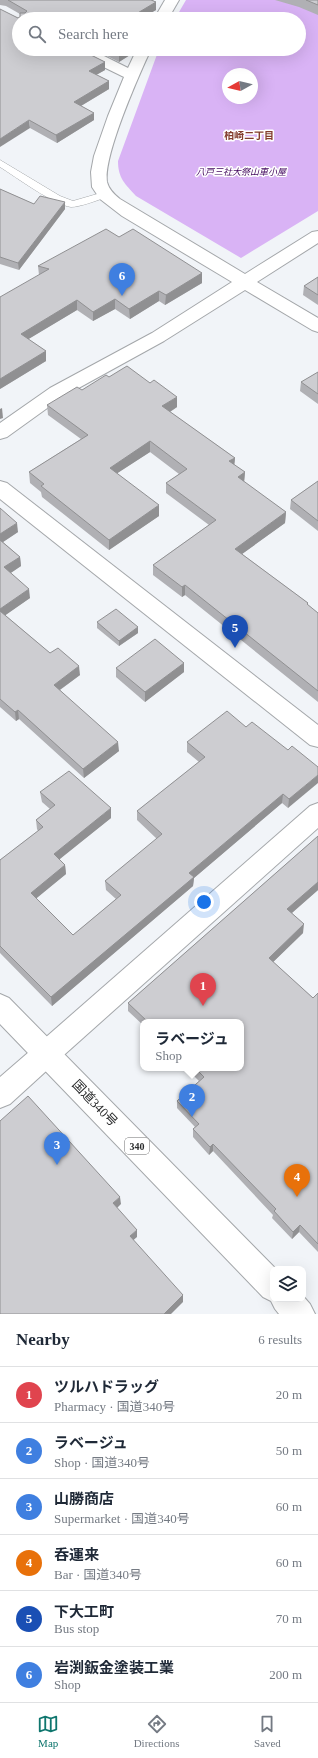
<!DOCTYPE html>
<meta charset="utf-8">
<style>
:root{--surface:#fff;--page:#f6f6f7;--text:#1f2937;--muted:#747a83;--line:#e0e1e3;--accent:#0f766e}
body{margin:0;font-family:"Times New Roman","Noto Sans JP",serif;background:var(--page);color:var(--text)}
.controls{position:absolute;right:12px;bottom:12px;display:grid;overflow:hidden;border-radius:8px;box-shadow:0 4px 16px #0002}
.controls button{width:36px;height:36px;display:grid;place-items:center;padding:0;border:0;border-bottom:1px solid var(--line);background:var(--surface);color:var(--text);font:20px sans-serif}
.compass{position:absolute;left:222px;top:68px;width:36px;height:36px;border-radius:50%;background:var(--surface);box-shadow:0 4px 16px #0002;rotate:262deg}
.you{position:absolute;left:204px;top:902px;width:14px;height:14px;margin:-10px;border:3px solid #fff;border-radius:50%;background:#1a73e8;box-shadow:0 0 0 6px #1a73e833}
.badge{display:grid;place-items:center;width:26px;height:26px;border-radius:50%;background:var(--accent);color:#fff;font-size:13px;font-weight:700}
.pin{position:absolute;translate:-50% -33px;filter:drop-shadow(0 1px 2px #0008)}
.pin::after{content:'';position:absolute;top:21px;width:14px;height:12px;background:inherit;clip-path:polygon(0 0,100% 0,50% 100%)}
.popup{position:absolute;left:140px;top:1019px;width:104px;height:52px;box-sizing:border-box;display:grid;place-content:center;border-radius:8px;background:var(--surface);filter:drop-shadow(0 1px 3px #0005);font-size:13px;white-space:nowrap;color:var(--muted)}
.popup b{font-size:15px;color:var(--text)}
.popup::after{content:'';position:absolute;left:50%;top:100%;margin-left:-8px;border:8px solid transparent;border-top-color:var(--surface)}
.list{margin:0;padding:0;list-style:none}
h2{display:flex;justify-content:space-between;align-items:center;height:52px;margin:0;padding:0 16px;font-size:17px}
h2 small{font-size:13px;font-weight:400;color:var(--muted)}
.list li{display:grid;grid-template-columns:26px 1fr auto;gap:12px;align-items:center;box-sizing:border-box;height:56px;padding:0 16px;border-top:1px solid var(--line)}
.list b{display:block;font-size:15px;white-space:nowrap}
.list p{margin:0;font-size:13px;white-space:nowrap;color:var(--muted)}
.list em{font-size:13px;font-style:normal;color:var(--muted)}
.icon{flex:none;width:22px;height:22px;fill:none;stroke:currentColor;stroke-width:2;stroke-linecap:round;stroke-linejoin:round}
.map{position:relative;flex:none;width:318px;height:1314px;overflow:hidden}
.search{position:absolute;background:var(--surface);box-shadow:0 4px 16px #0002;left:12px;right:12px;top:12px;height:44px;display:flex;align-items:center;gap:10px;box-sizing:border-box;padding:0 14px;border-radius:22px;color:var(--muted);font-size:15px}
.sheet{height:388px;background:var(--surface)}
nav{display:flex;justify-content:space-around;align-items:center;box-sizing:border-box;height:56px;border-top:1px solid var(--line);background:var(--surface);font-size:11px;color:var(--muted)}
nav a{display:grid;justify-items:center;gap:2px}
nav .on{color:var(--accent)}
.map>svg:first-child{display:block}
.green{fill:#d9b3f5;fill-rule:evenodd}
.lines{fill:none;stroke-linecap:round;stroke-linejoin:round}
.service-casing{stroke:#a4a7aa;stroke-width:1}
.minor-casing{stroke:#a4a7aa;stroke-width:2}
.tertiary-casing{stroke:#a4a7aa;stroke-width:2}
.trunk-casing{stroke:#a4a7aa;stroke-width:2}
.service{fill:#fff;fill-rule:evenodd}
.minor{fill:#fff;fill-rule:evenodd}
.tertiary{fill:#fff;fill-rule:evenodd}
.trunk{fill:#fff;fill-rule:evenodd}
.wall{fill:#b0b0b4}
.shaded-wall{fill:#909092}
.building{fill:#cdcdd1;stroke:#909092}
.labels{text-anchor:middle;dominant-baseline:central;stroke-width:3;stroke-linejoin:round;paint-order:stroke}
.far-park-label{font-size:9px;font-style:italic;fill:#41065d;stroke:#fff}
.far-neighbourhood-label{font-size:10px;font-weight:bold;fill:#833d2e;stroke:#fff}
.shield{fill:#fff;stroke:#6b6b6c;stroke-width:1}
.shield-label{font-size:10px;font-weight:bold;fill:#2b2c2d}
.near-street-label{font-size:13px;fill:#2b2c2d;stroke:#fff}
</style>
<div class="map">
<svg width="318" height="1314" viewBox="0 0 318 1314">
<rect width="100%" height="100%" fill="#f1f4f8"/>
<path class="green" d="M 186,0 L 318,0 L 318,211 L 241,258 L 136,196 C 125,184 118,178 118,161 L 159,49 L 299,49 L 299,19 L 175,19 ZM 228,74 L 252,74 L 252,98 L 228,98 Z"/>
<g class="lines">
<defs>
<path id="service" d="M 0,160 L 60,196 L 73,201 L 104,192 L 109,195 L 107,197 C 98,200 80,207 71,207 C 54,205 16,177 0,167 Z"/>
<g id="minor">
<path d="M 165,0 L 179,0 L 168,19 L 154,19 Z"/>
<path d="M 71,49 L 90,49 L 128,68 L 137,49 L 151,49 C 139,75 103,156 107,182 C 109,190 115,195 120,199 L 245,274 L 312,232 L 318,231 L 318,243 L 257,282 L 318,318 L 318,332 L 312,330 L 245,290 L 164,341 L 64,396 L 7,437 L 0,439 L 0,423 L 50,388 L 152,333 L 232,282 L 122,216 L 100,199 L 92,187 L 91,172 L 94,156 L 108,116 L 124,77 L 73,52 Z"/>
<path d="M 46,1041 L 55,1045 L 59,1054 L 55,1063 L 10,1104 L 0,1108 L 0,1077 L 37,1045 Z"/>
</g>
<g id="tertiary">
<path d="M 0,481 L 7,483 L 318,725 L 318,747 L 310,745 L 0,499 Z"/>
<path d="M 318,803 L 318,828 L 55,1063 L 46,1067 L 37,1063 L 33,1054 L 37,1045 L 310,806 Z"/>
</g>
<path id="trunk" d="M 0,994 L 9,998 L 276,1269 L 273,1269 L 273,1299 L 303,1299 L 303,1296 L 310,1304 L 315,1314 L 279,1314 L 275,1309 L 271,1301 L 263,1297 L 0,1024 Z"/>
</defs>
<use href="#service" class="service-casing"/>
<use href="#minor" class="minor-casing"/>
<use href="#tertiary" class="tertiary-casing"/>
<use href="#trunk" class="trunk-casing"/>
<use href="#service" class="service"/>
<use href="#minor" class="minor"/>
<use href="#tertiary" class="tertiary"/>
<use href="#trunk" class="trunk"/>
</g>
<g class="wall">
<path d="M 0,0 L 154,0 L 153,1 L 156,2 L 156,10 L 143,17 L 19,19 L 105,70 L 96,75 L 109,81 L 109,89 L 81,106 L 94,120 L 57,143 L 30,128 L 18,18 L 20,17 L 20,14 L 6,6 L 0,5 Z"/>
<path d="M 275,0 L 318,0 L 318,15 L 299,7 Z"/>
<path d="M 93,49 L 130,49 L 130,55 L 119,62 Z"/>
<path d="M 0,189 L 34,204 L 65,209 L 19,270 L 0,264 Z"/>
<path d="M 119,237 L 202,273 L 202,283 L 165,305 L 159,301 L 130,319 L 115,309 L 93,321 L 77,310 L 28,339 L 46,351 L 46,361 L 0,389 L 39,275 L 38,266 Z"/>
<path d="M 318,277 L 318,305 L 303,295 L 304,286 Z"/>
<path d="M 318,371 L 318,404 L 300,391 L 301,382 L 318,372 Z"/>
<path d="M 109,377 L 177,407 L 170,412 L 235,458 L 234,465 L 245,472 L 244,482 L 286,512 L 285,523 L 242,554 L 308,603 L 308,605 L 318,613 L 318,702 L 185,595 L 182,597 L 153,575 L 153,565 L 209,525 L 166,493 L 166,483 L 179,474 L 150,452 L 117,473 L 159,516 L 109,550 L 42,497 L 41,492 L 30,483 L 29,472 L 81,439 L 48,415 L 47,405 L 82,390 Z"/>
<path d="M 318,481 L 318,531 L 290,509 L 291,500 Z"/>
<path d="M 0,508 L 18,532 L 3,542 L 20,557 L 21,566 L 10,573 L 30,598 L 5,615 L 50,653 L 80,675 L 60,690 L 119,751 L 84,778 L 19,719 L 16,721 L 0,707 Z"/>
<path d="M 97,622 L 138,627 L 138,633 L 119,646 L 97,628 Z"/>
<path d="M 184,663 L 184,672 L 145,702 L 116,677 L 116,668 Z"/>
<path d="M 246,727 L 318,767 L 288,808 L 282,803 L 194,878 L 193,886 L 52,1006 L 0,953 L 0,860 L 38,831 L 37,829 L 36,820 L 50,809 L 42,802 L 40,792 L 111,818 L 59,859 L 65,865 L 66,874 L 36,898 L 73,935 L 116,899 L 106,890 L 105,881 L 157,839 L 137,820 L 137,811 L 199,762 L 187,752 L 187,742 Z"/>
<path d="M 318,836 L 318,890 L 292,913 L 303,933 L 273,962 L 313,998 L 318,993 L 318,1252 L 299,1232 L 292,1239 L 272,1218 L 273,1215 L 213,1151 L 209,1155 L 193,1137 L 193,1129 L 195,1127 L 177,1108 L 177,1101 L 199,1081 L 186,1068 L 241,1068 L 241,1022 L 143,1022 L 143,1025 L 128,1011 L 128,1003 Z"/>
</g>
<g class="shaded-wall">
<path d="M 156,2 L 156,10 L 140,19 L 136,14 Z"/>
<path d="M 124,49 L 130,49 L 130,55 L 119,62 L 119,54 Z"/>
<path d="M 105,62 L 105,70 L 89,79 L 89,71 Z"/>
<path d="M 109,81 L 109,89 L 74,110 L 74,102 Z"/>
<path d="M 94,113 L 94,120 L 57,143 L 56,135 Z"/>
<path d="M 29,120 L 30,128 L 0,147 L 0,139 Z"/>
<path d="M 65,202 L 65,209 L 19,270 L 18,263 Z"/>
<path d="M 202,273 L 202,283 L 165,305 L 166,295 Z"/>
<path d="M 159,291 L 159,301 L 130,319 L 129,309 Z"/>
<path d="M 115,299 L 115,309 L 93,321 L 93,312 Z"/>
<path d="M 77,300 L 77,310 L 22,343 L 21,334 Z"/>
<path d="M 46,351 L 46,361 L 0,389 L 0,379 Z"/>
<path d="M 177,397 L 177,407 L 162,417 L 162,406 Z"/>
<path d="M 2,408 L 3,418 L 0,419 L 0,409 Z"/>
<path d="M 150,441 L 150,452 L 110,478 L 110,468 Z"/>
<path d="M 235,458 L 234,468 L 229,461 Z"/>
<path d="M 245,472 L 244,483 L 238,477 Z"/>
<path d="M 159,505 L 159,516 L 109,550 L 109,540 Z"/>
<path d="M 286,512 L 285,523 L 235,559 L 235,549 Z"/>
<path d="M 17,523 L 18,532 L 0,544 L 0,534 Z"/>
<path d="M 20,557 L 21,566 L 5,577 L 4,567 Z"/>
<path d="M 185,585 L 185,595 L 182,597 L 182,587 Z"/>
<path d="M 29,589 L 30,598 L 0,619 L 0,609 Z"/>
<path d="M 138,627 L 138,633 L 119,646 L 119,641 Z"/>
<path d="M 184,663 L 184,672 L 145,702 L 145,692 Z"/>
<path d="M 79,666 L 80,675 L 54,694 L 54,685 Z"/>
<path d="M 18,710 L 19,719 L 16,721 L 15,712 Z"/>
<path d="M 118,742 L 119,751 L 84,778 L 83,769 Z"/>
<path d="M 318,775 L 318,783 L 288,808 L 289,799 Z"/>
<path d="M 283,794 L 282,803 L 194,878 L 193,886 L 52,1006 L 51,997 L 189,873 Z"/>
<path d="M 111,808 L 111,818 L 55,863 L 54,854 Z"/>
<path d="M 65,865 L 66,874 L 32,902 L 31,893 Z"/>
<path d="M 318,882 L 318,890 L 286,918 L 287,909 Z"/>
<path d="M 304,924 L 303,933 L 268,967 L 269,958 Z"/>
<path d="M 213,1144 L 213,1151 L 209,1155 L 210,1147 Z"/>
<path d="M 120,1197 L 121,1204 L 114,1211 L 113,1203 Z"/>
<path d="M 300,1225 L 299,1232 L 292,1239 L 293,1232 Z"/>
<path d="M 137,1230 L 137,1237 L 130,1243 L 130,1236 Z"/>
<path d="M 183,1295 L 183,1302 L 171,1314 L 164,1314 Z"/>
</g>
<g class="building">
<path d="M 8,0 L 151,0 L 156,2 L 136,14 L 148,19 L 19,19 L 19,49 L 79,49 L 105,62 L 89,71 L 109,81 L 74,102 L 94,113 L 56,135 L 29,120 L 0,139 L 0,9 L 18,18 L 20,17 L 20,13 L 25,13 L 27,11 Z"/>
<path d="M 306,0 L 318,0 L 318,5 Z"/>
<path d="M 109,49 L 127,49 L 119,54 Z"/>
<path d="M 0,189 L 34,204 L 40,196 L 65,202 L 18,263 L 0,257 Z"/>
<path d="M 106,229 L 119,237 L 133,229 L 202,273 L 166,295 L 159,291 L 129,309 L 115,299 L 93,312 L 77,300 L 21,334 L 46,351 L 0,379 L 0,297 L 49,269 L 38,266 Z"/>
<path d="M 318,277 L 318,295 L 304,286 Z"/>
<path d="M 127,366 L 150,383 L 154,380 L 177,397 L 162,406 L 235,458 L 229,461 L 245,472 L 238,477 L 286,512 L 235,549 L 308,603 L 307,604 L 318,613 L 318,691 L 185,585 L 182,587 L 153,565 L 216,520 L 166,483 L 187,469 L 150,441 L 110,468 L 159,505 L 109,540 L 41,486 L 44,484 L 29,472 L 88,435 L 47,405 L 77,387 L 82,390 L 106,375 L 109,377 Z"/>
<path d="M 318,372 L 318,394 L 301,382 Z"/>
<path d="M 318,481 L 318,521 L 291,500 Z"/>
<path d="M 0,508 L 17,523 L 0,534 Z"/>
<path d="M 0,540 L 20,557 L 4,567 L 29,589 L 0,609 Z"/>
<path d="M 116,609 L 138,627 L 119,641 L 97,622 Z"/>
<path d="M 0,611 L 50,653 L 58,648 L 79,666 L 54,685 L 118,742 L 83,769 L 18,710 L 15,712 L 0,699 Z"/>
<path d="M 155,639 L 184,663 L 145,692 L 116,668 Z"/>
<path d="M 227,711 L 246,727 L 252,722 L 288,750 L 292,746 L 318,767 L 318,775 L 289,799 L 283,794 L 189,873 L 194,877 L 51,997 L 0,946 L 0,860 L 43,827 L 36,820 L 55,805 L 40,792 L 69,771 L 111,808 L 54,854 L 65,865 L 31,893 L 73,935 L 121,895 L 105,881 L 162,834 L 137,811 L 205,757 L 187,742 Z"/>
<path d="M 318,836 L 318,882 L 287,909 L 304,924 L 269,958 L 313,998 L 318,993 L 318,1244 L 300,1225 L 293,1232 L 274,1211 L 276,1209 L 213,1144 L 210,1147 L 193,1129 L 199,1124 L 177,1101 L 204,1077 L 195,1068 L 241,1068 L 241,1022 L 148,1022 L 128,1003 Z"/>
<path d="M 28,1096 L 120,1197 L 113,1203 L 137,1230 L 130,1236 L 183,1295 L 164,1314 L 0,1314 L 0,1121 Z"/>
</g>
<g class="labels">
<g class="far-park-label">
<text x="241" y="172">八戸三社大祭山車小屋</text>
</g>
<g class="far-neighbourhood-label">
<text x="249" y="135">柏崎二丁目</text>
</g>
<rect class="shield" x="125" y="1138" width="24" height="16" rx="3"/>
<g class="shield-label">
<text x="137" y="1146">340</text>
</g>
<g class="near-street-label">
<text transform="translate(95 1103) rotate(46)">国道340号</text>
</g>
</g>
</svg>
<div class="controls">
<button><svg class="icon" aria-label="layers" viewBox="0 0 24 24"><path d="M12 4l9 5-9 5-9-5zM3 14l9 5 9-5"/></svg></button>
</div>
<svg class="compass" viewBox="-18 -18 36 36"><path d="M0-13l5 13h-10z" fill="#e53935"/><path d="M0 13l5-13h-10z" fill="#747a83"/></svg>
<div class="you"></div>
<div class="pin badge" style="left:203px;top:1006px;background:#e0444e">1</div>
<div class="pin badge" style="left:192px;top:1117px;background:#3f7fe0">2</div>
<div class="popup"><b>ラベージュ</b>Shop</div>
<div class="pin badge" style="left:57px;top:1165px;background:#3f7fe0">3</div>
<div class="pin badge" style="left:297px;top:1197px;background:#e8710a">4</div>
<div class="pin badge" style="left:235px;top:648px;background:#1a4fb4">5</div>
<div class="pin badge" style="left:122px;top:296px;background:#3f7fe0">6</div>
<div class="search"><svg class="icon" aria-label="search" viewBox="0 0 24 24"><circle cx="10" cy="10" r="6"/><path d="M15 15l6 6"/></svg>Search here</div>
</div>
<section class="sheet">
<h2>Nearby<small>6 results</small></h2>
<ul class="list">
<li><span class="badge" style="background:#e0444e">1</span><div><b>ツルハドラッグ</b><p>Pharmacy · 国道340号</p></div><em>20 m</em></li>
<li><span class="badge" style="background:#3f7fe0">2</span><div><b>ラベージュ</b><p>Shop · 国道340号</p></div><em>50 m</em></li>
<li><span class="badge" style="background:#3f7fe0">3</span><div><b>山勝商店</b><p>Supermarket · 国道340号</p></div><em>60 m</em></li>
<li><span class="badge" style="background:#e8710a">4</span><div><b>呑運来</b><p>Bar · 国道340号</p></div><em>60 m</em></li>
<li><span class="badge" style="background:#1a4fb4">5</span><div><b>下大工町</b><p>Bus stop</p></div><em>70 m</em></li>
<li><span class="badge" style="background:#3f7fe0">6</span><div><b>岩渕鈑金塗装工業</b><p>Shop</p></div><em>200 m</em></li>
</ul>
</section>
<nav>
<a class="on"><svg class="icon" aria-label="map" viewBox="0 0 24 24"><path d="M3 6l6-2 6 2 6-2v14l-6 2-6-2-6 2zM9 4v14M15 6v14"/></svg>Map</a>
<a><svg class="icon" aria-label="directions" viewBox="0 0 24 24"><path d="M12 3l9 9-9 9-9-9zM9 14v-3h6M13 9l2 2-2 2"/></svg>Directions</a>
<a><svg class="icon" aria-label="saved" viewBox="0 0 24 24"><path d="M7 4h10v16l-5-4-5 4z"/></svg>Saved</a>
</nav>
